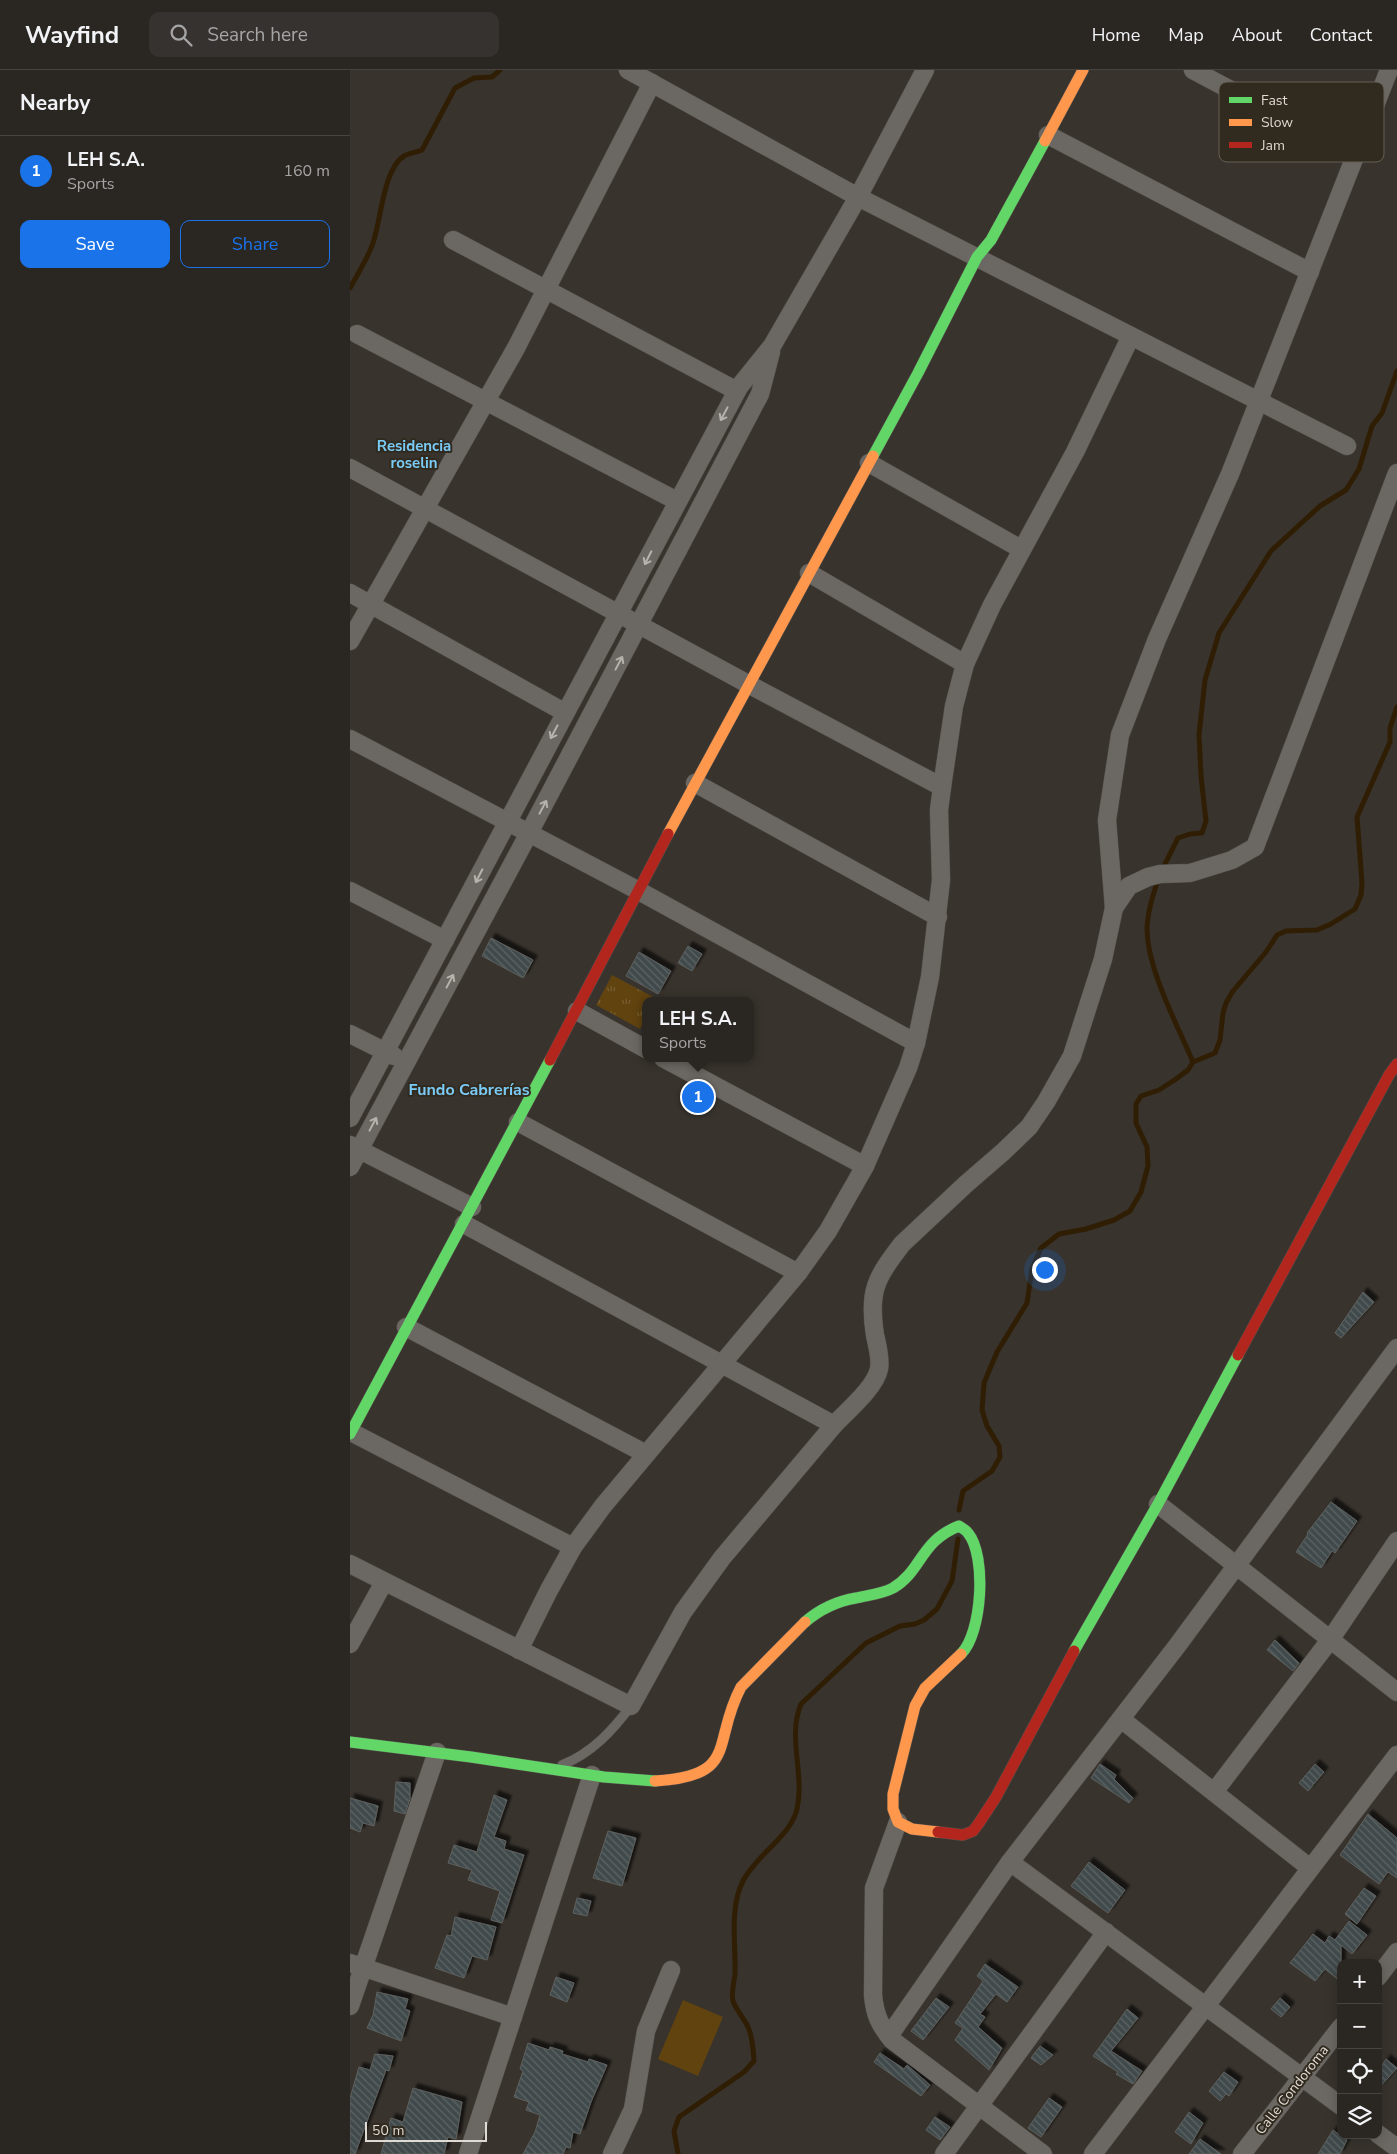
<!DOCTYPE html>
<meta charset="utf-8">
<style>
:root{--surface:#2a2622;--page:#36322f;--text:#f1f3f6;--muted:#a5a5a5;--line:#464340;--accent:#1a73e8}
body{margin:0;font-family:"Nunito Sans",sans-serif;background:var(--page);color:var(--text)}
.controls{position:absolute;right:15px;bottom:15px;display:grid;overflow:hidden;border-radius:10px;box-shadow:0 2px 12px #0003}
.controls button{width:45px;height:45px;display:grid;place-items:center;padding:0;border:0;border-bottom:1px solid var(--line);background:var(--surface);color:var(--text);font:25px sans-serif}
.scale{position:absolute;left:15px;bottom:12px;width:122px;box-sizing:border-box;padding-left:5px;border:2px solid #dfdad3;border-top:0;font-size:14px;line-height:18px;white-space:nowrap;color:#dfdad3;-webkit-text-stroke:4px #312a1f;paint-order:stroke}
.you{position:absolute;left:694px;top:1199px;width:18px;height:18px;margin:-12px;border:4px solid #fff;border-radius:50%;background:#1a73e8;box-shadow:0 0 0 8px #1a73e833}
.badge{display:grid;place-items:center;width:32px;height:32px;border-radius:50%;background:var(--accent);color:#fff;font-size:16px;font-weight:700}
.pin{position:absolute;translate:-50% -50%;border:2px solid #fff;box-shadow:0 1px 5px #0006}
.popup{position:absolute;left:292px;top:927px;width:112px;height:65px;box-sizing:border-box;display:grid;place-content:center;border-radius:10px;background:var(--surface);filter:drop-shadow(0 1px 4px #0005);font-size:16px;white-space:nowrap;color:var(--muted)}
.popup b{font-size:19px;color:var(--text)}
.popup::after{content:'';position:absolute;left:50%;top:100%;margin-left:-10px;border:10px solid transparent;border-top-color:var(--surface)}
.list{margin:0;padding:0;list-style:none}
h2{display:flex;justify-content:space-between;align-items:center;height:65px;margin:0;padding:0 20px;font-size:21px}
h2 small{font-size:16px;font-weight:400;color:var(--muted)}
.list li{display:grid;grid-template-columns:32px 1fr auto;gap:15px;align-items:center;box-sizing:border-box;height:70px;padding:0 20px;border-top:1px solid var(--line)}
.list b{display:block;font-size:19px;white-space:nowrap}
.list p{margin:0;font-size:16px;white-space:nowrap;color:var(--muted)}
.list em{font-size:16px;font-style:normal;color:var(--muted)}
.actions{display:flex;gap:10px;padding:15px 20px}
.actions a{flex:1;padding:11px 0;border:1px solid var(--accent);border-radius:10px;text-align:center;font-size:18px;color:var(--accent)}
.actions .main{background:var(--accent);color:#fff}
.icon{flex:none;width:28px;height:28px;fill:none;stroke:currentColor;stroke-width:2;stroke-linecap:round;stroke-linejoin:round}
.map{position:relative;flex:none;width:1047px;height:2084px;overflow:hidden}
header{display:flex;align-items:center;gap:30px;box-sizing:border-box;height:70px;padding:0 25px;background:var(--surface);border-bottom:1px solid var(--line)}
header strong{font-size:24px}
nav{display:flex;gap:28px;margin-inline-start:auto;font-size:18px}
.search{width:350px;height:45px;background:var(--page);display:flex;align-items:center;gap:12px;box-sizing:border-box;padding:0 18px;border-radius:10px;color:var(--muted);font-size:19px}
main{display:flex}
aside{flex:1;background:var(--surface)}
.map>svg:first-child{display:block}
.grass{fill:url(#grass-tufts)}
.pitch{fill:#61430f}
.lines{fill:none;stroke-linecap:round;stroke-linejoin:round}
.stream{stroke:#301e04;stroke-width:5}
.building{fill:url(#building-back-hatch);stroke:#5e605e;filter:url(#shadow)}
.lane-casing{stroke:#55504c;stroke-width:10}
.street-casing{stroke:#55504c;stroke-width:19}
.fast-casing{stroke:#55504c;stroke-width:12}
.slow-casing{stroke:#55504c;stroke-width:12}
.jam-casing{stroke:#55504c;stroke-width:12}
.lane{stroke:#6b6863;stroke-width:9}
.street{stroke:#6b6863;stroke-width:18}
.fast{stroke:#63d668;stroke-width:11}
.slow{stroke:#ff974d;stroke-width:11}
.jam{stroke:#b3261e;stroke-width:11}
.oneway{stroke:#b6b2ac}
.labels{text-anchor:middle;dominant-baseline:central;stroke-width:4;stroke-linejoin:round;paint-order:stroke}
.street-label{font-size:14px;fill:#dfdad3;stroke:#312a1f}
.neighbourhood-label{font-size:15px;font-weight:bold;fill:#7acbf6;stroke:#312a1f}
.quarter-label{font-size:16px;font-weight:bold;fill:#7acbf6;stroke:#312a1f}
.key{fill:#312a1f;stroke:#655f55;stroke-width:1}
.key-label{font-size:14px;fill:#dfdad3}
</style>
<header>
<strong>Wayfind</strong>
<div class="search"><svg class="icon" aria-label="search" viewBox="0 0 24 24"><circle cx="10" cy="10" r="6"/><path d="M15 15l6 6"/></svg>Search here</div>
<nav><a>Home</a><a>Map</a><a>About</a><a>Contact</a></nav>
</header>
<main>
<aside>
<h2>Nearby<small></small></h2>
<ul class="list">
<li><span class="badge">1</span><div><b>LEH S.A.</b><p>Sports</p></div><em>160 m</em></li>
</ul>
<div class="actions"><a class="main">Save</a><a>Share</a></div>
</aside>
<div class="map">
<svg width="1047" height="2084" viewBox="0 0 1047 2084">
<defs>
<pattern id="grass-tufts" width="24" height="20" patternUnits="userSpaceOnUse" patternTransform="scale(1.25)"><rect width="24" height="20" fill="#61430f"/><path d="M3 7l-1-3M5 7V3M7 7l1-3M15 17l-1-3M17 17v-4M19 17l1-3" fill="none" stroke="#775e31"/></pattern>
<pattern id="building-back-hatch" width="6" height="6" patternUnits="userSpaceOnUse" patternTransform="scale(1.25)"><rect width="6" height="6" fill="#414a4b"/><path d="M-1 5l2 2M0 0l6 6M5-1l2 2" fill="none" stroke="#5c6464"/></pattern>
<filter id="shadow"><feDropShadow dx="4.5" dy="-4.5" stdDeviation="1" flood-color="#0009"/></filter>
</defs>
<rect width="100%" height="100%" fill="#38332d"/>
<path class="grass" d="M 262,905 L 307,929 L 306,931 L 296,931 L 295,949 L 290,959 L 246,935 Z"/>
<path class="pitch" d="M 333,1930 L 373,1947 L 348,2006 L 308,1989 Z"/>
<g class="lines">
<g class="stream">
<path d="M 0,218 C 8,203 18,188 23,173 C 31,151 33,99 54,86 C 59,83 67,82 72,80 L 105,18 L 124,8 L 142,7 L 150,0"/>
<path d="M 812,800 L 828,768 L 840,764 L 852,763 L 856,751 L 851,706 L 849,665 L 855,610 L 869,563 L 921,481 L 970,436 L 996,420 L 1009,399 L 1022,356 L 1032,343 L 1047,301"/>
<path d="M 809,807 C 803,824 797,843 797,860 C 798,901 827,954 843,992"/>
<path d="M 609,1440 L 613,1421 L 642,1401 L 650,1387 L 649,1376 L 637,1356 L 632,1340 L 634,1313 L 647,1282 L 677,1233 L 682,1199 L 691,1178 L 709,1164 L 736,1159 L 764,1150 L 780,1141 L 791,1122 L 798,1096 L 797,1077 L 786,1053 L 786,1034 L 791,1026 L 809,1020 L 826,1009 L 838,1000 L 843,992 L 865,983 L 870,970 L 873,943 L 876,933 L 883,921 L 916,882 L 927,865 L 936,861 L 967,860 L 981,854 L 1005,839 L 1011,825 L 1012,813 L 1007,747 L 1040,672 L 1040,658 L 1047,637"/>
<path d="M 328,2084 L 324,2061 L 329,2047 L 394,2002 L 404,1991 C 403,1979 403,1968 398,1957 C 394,1948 386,1940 383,1931 C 381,1924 384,1912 385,1904 C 386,1875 379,1838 393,1811 C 407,1784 441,1766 447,1739 C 455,1703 437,1668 451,1634 L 516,1573 L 550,1556 L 565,1554 L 574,1550 L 587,1539 L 602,1511 L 608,1469"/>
</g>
</g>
<g class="building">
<path d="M 141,868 L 183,890 L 173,908 L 132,886 Z"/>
<path d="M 338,876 L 352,884 L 342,901 L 328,893 Z"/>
<path d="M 289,882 L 321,901 L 308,924 L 276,906 Z"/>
<path d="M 1013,1222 L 1024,1232 L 991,1268 L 985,1263 Z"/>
<path d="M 981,1432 L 1007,1451 L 985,1483 L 982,1481 L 971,1498 L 946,1482 L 958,1464 L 957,1463 Z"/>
<path d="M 925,1570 L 949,1593 L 943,1601 L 917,1580 Z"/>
<path d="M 750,1694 L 766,1705 L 764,1709 L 783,1728 L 779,1733 L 741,1708 Z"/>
<path d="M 965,1694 L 974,1702 L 958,1721 L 949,1713 Z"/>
<path d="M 46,1712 L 60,1713 L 60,1729 L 55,1744 L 44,1741 Z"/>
<path d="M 144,1725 L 157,1730 L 144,1767 L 156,1771 L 154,1779 L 174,1785 L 152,1853 L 141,1850 L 150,1821 L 118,1810 L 122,1800 L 98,1793 L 104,1775 L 127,1782 Z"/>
<path d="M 0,1728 L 28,1736 L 24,1756 L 13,1753 L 10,1762 L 0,1758 Z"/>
<path d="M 1018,1744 L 1047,1768 L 1047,1808 L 1038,1802 L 1029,1814 L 990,1785 Z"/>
<path d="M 258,1761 L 286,1768 L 272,1816 L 243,1808 Z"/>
<path d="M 739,1792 L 775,1820 L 758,1843 L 721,1816 Z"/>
<path d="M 1014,1818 L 1026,1826 L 1007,1854 L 995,1844 Z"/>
<path d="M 227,1828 L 241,1831 L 237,1846 L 223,1843 Z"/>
<path d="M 105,1847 L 146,1857 L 137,1890 L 122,1886 L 114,1908 L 85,1898 L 97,1865 L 101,1866 Z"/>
<path d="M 999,1851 L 1017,1865 L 1002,1884 L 991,1875 L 991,1912 L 975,1899 L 965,1911 L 940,1893 L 963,1864 L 975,1873 L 979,1866 L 985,1870 Z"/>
<path d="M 635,1894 L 668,1917 L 657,1932 L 646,1924 L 630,1944 L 635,1947 L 628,1957 L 652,1978 L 639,2000 L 605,1970 L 613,1958 L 605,1953 L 633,1911 L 627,1906 Z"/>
<path d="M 206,1907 L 224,1913 L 217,1932 L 200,1925 Z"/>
<path d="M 27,1922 L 58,1929 L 55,1939 L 60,1941 L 51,1971 L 17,1958 L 23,1945 Z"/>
<path d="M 586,1928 L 599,1937 L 573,1970 L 561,1961 Z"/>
<path d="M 930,1928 L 940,1937 L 931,1947 L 921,1939 Z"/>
<path d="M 777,1939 L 788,1948 L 761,1981 L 792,2001 L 783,2014 L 766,2004 L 768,2002 L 743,1986 Z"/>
<path d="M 178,1973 L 199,1980 L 200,1977 L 213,1981 L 212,1984 L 238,1992 L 239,1989 L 257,1995 L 241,2032 L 230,2064 L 223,2062 L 220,2078 L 216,2077 L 213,2084 L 173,2084 L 185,2062 L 190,2045 L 176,2040 L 179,2032 L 164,2027 L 173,2001 L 170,1999 Z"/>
<path d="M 690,1976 L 703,1985 L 691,1995 L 681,1988 Z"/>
<path d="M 530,1983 L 554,1999 L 557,1995 L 580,2015 L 571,2026 L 524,1992 Z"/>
<path d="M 25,1984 L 43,1986 L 39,2001 L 36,2000 L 5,2084 L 0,2084 L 0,2028 L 9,1997 L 20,2000 Z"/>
<path d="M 1036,1989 L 1047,1998 L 1028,2019 L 1028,2002 Z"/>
<path d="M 874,2002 L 888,2012 L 879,2026 L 876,2024 L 870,2031 L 859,2021 Z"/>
<path d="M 63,2018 L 112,2032 L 106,2069 L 98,2067 L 94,2084 L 31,2084 L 41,2048 L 53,2052 Z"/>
<path d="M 699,2028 L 712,2037 L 691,2067 L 678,2058 Z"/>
<path d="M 839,2042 L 853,2053 L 841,2074 L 825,2062 Z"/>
<path d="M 585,2047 L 600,2057 L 590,2070 L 576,2060 Z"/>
<path d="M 983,2060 L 997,2070 L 990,2084 L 968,2084 Z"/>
<path d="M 850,2069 L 871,2084 L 839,2084 Z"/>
</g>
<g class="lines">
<defs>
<path id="lane" d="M 212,1695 C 242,1683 262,1661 281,1636"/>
<g id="street">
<path d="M 278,0 L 508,127 L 997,376"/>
<path d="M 843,0 L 1005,86"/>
<path d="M 698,65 L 960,202"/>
<path d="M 103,170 L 387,321"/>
<path d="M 7,264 L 327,431"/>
<path d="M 519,393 L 671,479"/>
<path d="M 0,398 L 398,614 L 592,717"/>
<path d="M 459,503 L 615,594"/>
<path d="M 0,523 L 214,642"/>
<path d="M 0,571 L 166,278 L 302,13"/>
<path d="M 0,669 L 289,821 L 566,973"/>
<path d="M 345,713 L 588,847"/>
<path d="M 0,821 L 95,870"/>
<path d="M 764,838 L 757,750 L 770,665 L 807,569 L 880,404 L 1039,0"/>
<path d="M 227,941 L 296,979"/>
<path d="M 0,964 L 44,986"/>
<path d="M 313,988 L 515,1096"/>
<path d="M 0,1048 L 389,317 L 422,276 L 508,127 L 575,0"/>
<path d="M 168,1052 L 448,1203"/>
<path d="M 0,1075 L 122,1137"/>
<path d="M 0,1097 L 179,763 L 410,324 L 421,282"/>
<path d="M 56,1257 L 296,1384"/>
<path d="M 484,1355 C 497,1341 525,1318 529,1299 C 531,1288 527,1275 525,1265 C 518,1221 526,1208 552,1174 L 616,1114 L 653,1082 L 679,1057 L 696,1032 L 722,986 L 753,889 L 764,838 L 779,816 L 798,807 L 810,804 L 840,803 L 882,790 L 905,777 L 1047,403"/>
<path d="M 1,1362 L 223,1477"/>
<path d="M 808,1434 L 1047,1622"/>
<path d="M 0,1494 L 281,1636 L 333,1542 L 372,1488 L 484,1355 L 114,1154"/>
<path d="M 0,1574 L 34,1512"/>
<path d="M 169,1580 L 199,1520 L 223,1477 L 253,1436 L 448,1203 L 478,1161 L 515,1096 L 558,998 L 566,973 L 580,907 L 591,810 L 589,740 L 592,717 L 604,636 L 615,594 L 642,535 L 725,382 L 781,266"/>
<path d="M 771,1649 L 960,1798"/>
<path d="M 864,1722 L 980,1570 L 1047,1471"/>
<path d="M 548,1752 L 524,1818 L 523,1925 C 525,1945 529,1954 542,1970 L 693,2084"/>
<path d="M 660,1792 L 991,2036"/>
<path d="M 0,1893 L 163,1947"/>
<path d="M 1028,1907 L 1047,1882"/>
<path d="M 0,1936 L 87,1682"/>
<path d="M 539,1966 L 660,1792 L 827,1576 L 1047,1278"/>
<path d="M 1028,2064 L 1047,2078"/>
<path d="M 118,2084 L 242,1705"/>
<path d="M 262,2084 L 283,2039 L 296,1961 L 321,1900"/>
<path d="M 594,2084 L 756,1862"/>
<path d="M 743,2084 L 1047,1685"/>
<path d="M 892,2084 L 991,1957"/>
</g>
<g id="fast">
<path d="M 523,386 L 568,303 L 627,187 L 641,170 L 695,71"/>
<path d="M 0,1364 L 200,990"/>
<path d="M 455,1552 C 469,1540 488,1531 506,1528 C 519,1525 532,1524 543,1518 C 572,1501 570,1471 609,1456 C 612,1458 616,1460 618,1463 C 637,1486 632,1564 611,1584"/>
<path d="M 724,1581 L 808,1434 L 888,1285"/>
<path d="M 0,1672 L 121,1687 L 254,1707 L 305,1711"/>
</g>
<g id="slow">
<path d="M 695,71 L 733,0"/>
<path d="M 318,764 L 523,386"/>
<path d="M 305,1711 C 390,1706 361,1673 391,1617 L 455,1552"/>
<path d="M 588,1762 L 562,1759 L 548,1752 L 543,1739 L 543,1724 L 565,1636 L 575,1618 L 611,1584"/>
</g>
<g id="jam">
<path d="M 200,990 L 318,764"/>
<path d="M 888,1285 L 1039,1005 L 1047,994"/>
<path d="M 588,1762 L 613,1765 L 623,1761 L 629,1753 L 646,1727 L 724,1581"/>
</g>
</defs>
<use href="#lane" class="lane-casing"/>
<use href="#street" class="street-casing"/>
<use href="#fast" class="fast-casing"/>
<use href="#slow" class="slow-casing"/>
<use href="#jam" class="jam-casing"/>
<use href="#lane" class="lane"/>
<use href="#street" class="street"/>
<use href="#fast" class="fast"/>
<use href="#slow" class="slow"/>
<use href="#jam" class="jam"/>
</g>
<defs><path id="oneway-shaft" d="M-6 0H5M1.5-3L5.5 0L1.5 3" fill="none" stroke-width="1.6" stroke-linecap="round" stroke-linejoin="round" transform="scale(1.25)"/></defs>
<g class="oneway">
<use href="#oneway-shaft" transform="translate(374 344) rotate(118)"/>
<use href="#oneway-shaft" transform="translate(298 488) rotate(117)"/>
<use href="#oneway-shaft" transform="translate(269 593) rotate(-62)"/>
<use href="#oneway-shaft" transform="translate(204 662) rotate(118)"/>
<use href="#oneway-shaft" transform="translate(193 737) rotate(-62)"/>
<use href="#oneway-shaft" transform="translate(129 806) rotate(117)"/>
<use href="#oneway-shaft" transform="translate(100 911) rotate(-62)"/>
<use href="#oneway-shaft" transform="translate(23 1054) rotate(-62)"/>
</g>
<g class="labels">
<g class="street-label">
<text transform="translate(942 2020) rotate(-52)">Calle Condoroma</text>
</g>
<g class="neighbourhood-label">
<text x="64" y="376">Residencia<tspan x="64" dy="17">roselin</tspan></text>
</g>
<g class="quarter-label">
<text x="119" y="1020">Fundo Cabrerías</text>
</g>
</g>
<rect x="869" y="12" width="165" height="80" rx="8" class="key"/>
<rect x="879" y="27" width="23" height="6" fill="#63d668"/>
<rect x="879" y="49" width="23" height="7" fill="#ff974d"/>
<rect x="879" y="72" width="23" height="6" fill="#b3261e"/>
<g class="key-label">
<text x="911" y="35">Fast</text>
<text x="911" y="57">Slow</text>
<text x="911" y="80">Jam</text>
</g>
</svg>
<div class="controls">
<button>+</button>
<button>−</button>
<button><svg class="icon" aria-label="locate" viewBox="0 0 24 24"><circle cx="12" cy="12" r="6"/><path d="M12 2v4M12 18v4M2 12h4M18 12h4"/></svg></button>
<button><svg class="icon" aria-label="layers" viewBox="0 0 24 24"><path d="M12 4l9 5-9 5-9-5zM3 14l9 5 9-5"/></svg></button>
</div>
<div class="scale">50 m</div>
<div class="you"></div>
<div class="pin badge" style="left:348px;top:1027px">1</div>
<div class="popup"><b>LEH S.A.</b>Sports</div>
</div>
</main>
